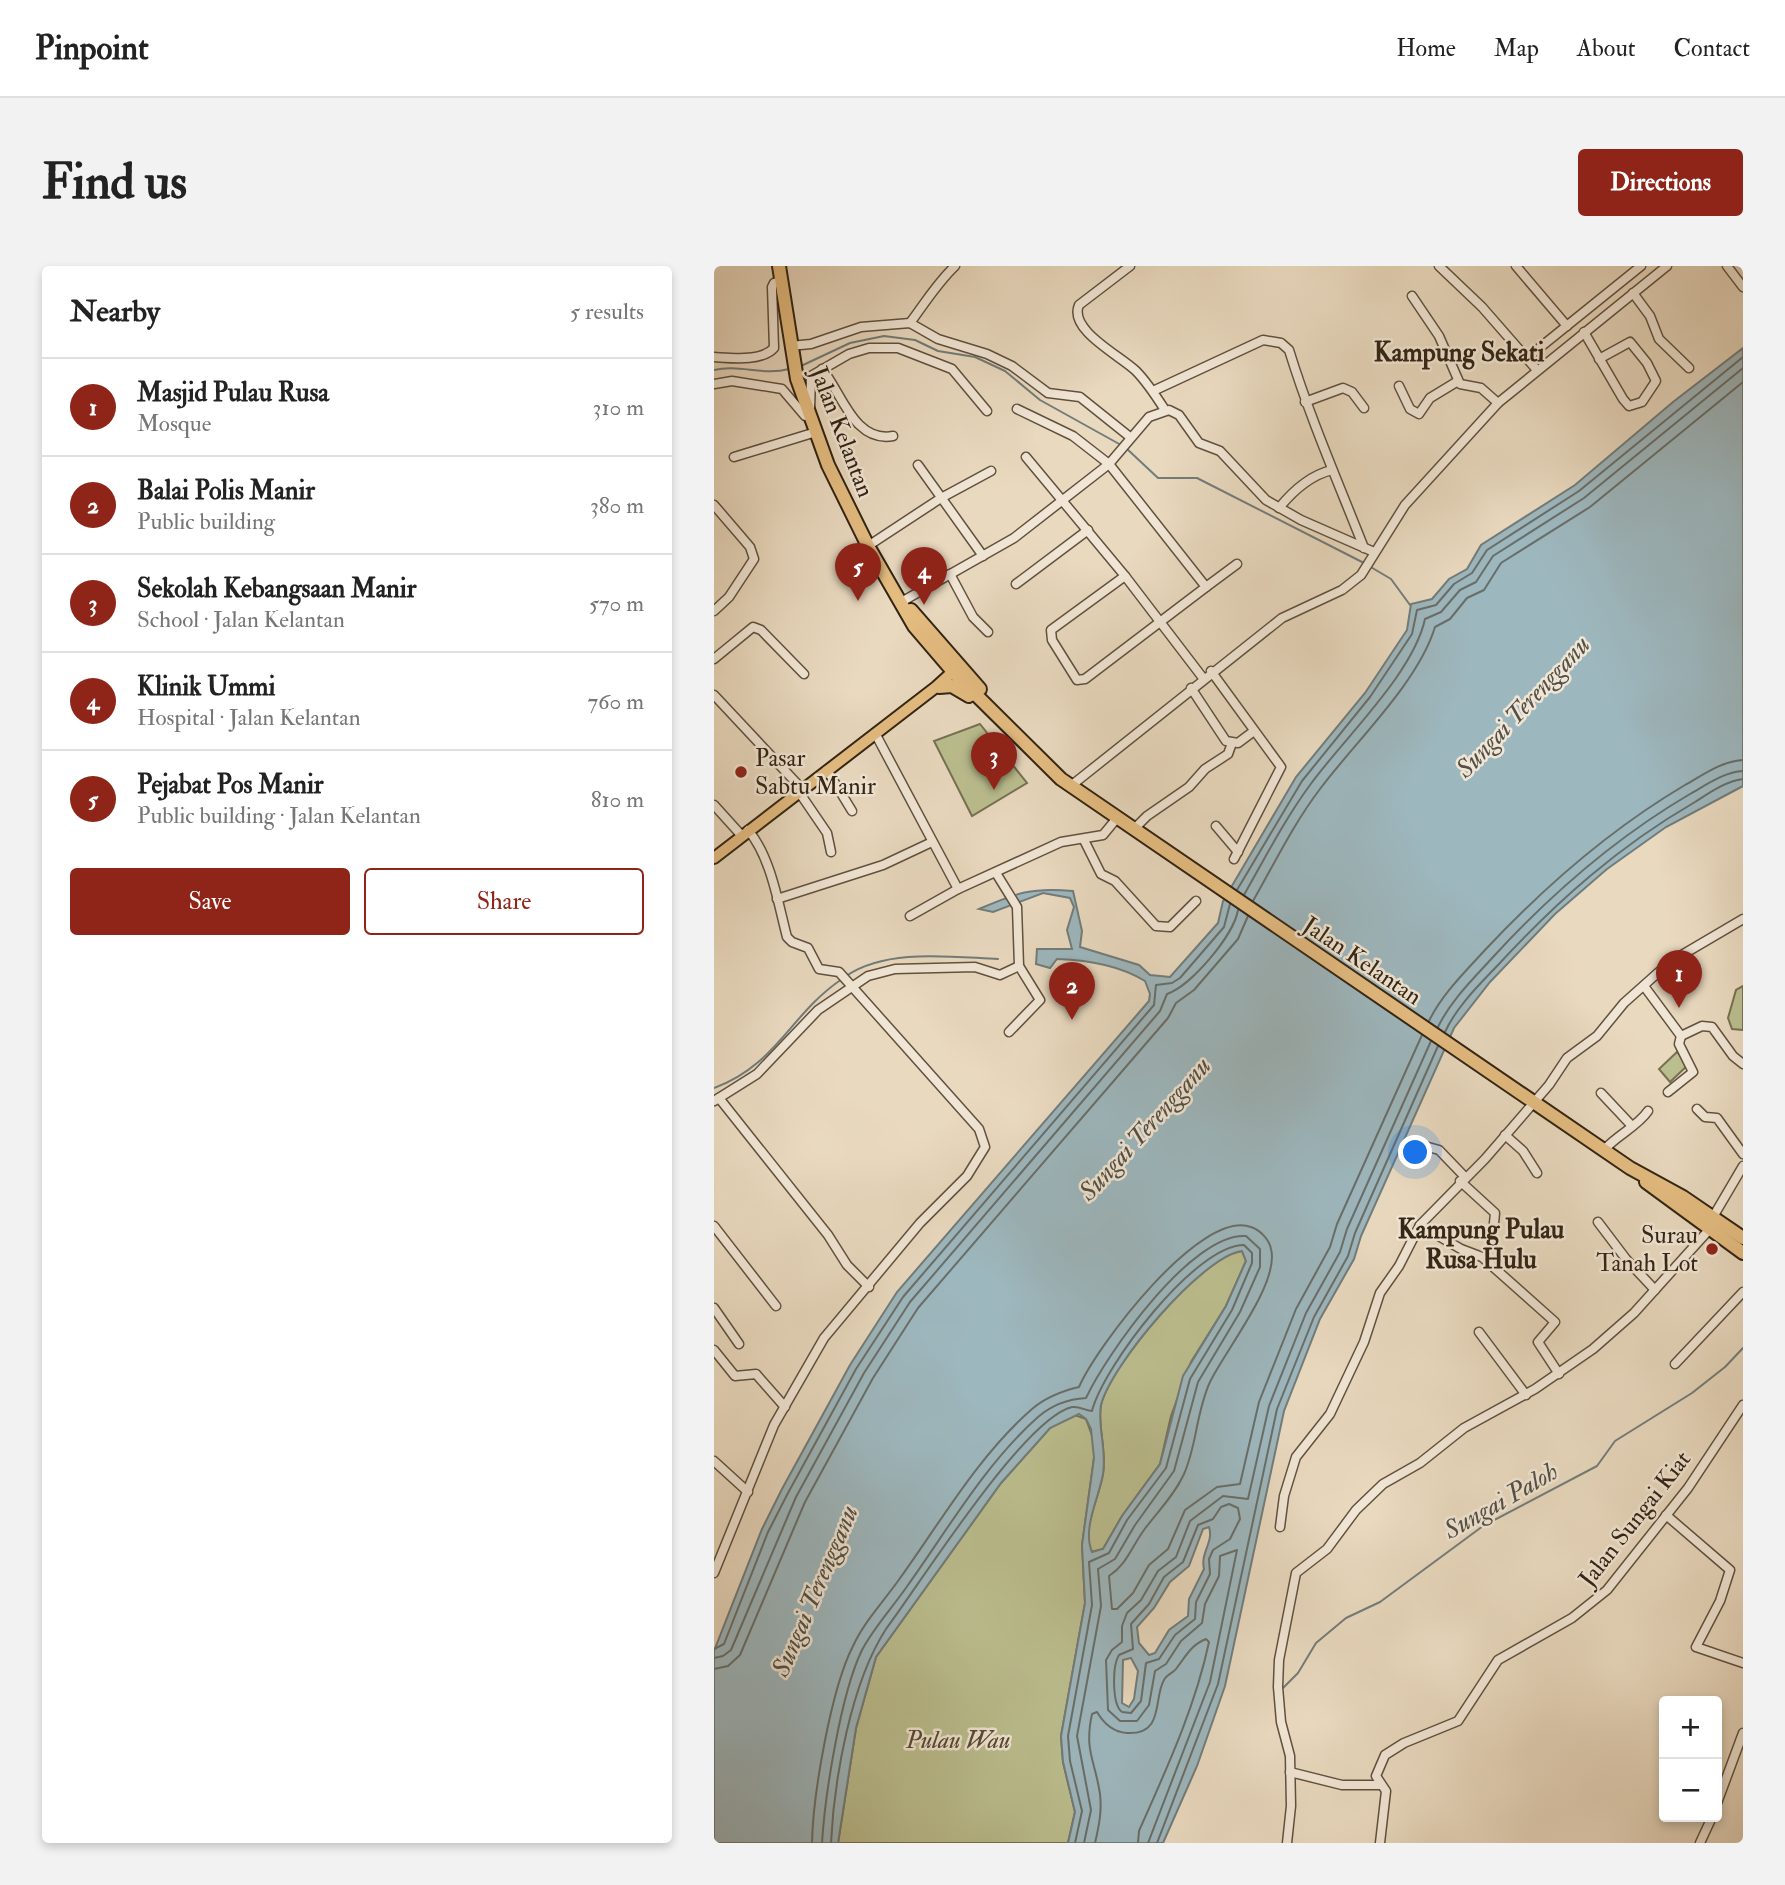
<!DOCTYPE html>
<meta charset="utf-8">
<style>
:root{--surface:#fff;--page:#f2f2f2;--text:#222;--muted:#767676;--line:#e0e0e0;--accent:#8f2418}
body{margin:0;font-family:"IM FELL Double Pica",serif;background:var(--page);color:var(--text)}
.controls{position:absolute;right:21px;bottom:21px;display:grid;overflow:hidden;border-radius:7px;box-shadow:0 4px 10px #0003}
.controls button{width:63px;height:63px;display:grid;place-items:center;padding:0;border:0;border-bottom:2px solid var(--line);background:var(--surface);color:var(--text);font:35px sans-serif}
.you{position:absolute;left:702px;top:887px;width:24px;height:24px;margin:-18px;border:5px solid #fff;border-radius:50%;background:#1a73e8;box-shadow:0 0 0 10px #1a73e833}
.badge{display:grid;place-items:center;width:46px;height:46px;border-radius:50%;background:var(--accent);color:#fff;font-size:23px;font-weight:700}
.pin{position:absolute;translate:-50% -58px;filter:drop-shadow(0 2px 4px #0008)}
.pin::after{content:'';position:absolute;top:37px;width:24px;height:21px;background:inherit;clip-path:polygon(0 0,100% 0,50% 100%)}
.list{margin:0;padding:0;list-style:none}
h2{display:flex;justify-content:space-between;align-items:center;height:91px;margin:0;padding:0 28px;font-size:30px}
h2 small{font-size:23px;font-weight:400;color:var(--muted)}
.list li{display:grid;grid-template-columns:46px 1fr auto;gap:21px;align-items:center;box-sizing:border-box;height:98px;padding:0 28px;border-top:2px solid var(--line)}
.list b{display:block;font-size:26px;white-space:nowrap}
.list p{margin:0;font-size:23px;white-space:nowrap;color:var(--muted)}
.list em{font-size:23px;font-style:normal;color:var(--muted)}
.actions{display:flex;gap:14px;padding:21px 28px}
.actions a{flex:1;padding:16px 0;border:2px solid var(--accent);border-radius:7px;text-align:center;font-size:24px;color:var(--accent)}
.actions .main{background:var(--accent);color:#fff}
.map{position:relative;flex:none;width:1029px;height:1577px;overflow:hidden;border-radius:7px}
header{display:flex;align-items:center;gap:42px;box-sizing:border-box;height:98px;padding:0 35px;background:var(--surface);border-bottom:2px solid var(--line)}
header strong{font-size:33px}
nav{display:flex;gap:38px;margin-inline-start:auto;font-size:24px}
.intro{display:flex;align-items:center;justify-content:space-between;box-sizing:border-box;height:168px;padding:0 42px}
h1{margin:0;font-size:49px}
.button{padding:18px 32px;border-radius:7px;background:var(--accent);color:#fff;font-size:24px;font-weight:700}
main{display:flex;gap:42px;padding:0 42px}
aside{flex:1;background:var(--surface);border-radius:7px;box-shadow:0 4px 10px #0003}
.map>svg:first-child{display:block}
.green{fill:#bbbe8f;stroke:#767152;stroke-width:2}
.water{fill:#9db7be;stroke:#727c7a;stroke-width:2;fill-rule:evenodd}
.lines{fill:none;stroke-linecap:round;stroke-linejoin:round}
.shore{stroke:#686e69;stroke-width:2}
.stream{stroke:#727c7a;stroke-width:2}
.minor-casing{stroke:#60513f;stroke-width:11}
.major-casing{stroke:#322414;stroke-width:14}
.highway-casing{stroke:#322414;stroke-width:16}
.minor{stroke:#f1e6d5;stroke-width:8}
.major{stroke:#e4bc80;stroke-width:10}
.highway{stroke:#e4bc80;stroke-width:12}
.poi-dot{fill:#8f2418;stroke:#f1e6d5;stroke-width:2.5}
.labels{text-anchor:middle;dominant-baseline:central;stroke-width:5;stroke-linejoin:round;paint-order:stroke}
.street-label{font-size:24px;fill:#322414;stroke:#f1e6d5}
.poi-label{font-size:24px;fill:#322414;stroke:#f1e6d5;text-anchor:start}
.park-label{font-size:24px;font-style:italic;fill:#544a33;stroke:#f1e6d5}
.neighbourhood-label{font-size:26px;font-weight:bold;fill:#322414;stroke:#f1e6d5}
.water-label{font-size:26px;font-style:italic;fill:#525047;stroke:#f1e6d5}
</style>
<header>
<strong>Pinpoint</strong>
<nav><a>Home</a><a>Map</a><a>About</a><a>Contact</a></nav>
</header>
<div class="intro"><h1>Find us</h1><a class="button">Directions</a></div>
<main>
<aside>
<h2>Nearby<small>5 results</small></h2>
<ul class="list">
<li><span class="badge">1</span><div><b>Masjid Pulau Rusa</b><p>Mosque</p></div><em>310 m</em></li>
<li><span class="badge">2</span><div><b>Balai Polis Manir</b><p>Public building</p></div><em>380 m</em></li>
<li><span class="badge">3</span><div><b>Sekolah Kebangsaan Manir</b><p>School · Jalan Kelantan</p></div><em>570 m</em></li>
<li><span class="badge">4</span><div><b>Klinik Ummi</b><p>Hospital · Jalan Kelantan</p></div><em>760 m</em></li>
<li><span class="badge">5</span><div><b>Pejabat Pos Manir</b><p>Public building · Jalan Kelantan</p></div><em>810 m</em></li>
</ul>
<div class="actions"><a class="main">Save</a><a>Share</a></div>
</aside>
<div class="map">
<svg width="1029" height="1577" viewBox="0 0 1029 1577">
<rect width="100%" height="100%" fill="#e9d9bf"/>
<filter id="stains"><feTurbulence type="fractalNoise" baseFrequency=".00286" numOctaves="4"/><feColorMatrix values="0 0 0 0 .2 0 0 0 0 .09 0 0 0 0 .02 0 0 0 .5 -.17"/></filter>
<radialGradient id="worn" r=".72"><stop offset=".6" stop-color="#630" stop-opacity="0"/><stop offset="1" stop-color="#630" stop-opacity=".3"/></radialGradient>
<g class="green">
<path d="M 266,458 L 313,517 L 258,550 L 220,475 Z"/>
<path d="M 1029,720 L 1029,764 L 1018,763 L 1014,752 L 1022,724 Z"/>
<path d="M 963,786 L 975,798 L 956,816 L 945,803 Z"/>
<path d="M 528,985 L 532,995 L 512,1040 L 477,1096 L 457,1150 L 446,1198 L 408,1250 L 389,1283 L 377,1286 C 368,1261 385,1232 389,1208 C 393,1184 383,1158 387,1139 C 396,1100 488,990 528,985 Z"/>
<path d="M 358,1148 L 372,1153 L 380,1175 L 380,1192 L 368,1279 L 371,1337 L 347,1470 L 349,1496 L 361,1546 L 354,1577 L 124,1577 L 142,1462 L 162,1391 L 287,1217 L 336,1162 Z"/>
</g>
<path class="water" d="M 1029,82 L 1029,520 L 952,561 L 893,603 L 841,648 L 776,716 L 740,762 L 647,970 L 640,993 L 606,1053 L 570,1145 L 511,1420 L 483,1500 L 449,1577 L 354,1577 L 361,1546 L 349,1496 L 347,1470 L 371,1337 L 368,1279 L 380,1192 L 377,1163 L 372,1153 L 365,1148 L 336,1162 L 287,1217 L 162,1391 L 142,1462 L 124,1577 L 0,1577 L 0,1385 L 48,1263 L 68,1223 L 136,1099 L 183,1026 L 435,735 L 436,728 L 431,715 C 405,699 374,694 343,693 L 336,702 L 322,698 L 323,683 L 358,683 L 353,664 L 360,641 L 356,632 L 329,627 L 279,646 L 265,643 C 302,627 318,621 359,625 L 368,665 L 366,681 L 425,699 L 436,709 L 456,711 L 504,657 L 509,635 L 582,511 L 651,427 L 693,364 L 697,338 L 718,333 L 735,313 L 753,303 L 767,279 L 861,219 L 959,136 ZM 528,985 L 532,995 L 512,1040 L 469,1110 L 446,1198 L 408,1250 L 389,1283 L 378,1286 C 368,1262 385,1232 389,1208 C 393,1184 383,1158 387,1139 C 396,1100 488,990 528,985 ZM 495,1261 C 500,1276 486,1287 490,1303 L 475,1333 L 474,1350 L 455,1364 L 441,1387 L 435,1389 L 425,1377 L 423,1361 L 440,1342 L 456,1316 L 475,1300 L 489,1263 ZM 417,1392 L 424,1405 L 420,1433 L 415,1441 L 408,1437 L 409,1394 Z"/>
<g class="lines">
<g class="shore">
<path d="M 523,624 L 588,515 L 656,431 L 698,368 L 703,344 L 722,339 L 740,318 L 758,307 L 773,284 L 865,225 L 1029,91"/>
<path d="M 530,629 C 551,592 571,553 596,519 C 630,472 699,408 711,353 L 727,346 L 746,324 L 762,316 L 779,290 L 870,232 L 1029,102"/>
<path d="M 539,635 C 560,598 580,557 606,523 C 641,476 704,417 721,361 L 736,353 L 753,332 L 770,324 L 787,297 L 876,241 L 1029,116"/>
<path d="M 715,755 C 728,728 751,706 771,684 C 831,620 895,564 971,519 C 989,509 1008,495 1029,494"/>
<path d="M 724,761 C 737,734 760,712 780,690 C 838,627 901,572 976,528 C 992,519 1010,506 1029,505"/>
<path d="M 731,766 C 743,740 765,719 784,699 C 843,635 905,580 981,536 C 995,527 1012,515 1029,513"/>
<path d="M 515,1238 L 524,1242 L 526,1253 L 516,1273 L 499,1284 L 495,1293 L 496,1308 L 482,1336 L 481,1353 L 461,1369 L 445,1393 L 432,1397 L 427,1435 L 417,1447 L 408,1446 C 398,1439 398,1400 405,1389 L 419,1383 L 417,1358 L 435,1338 L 450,1311 L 469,1296 L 484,1259 L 499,1253 L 507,1241 Z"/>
<path d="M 0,1383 L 10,1378 L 54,1266 L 74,1227 L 142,1103 L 189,1031 L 440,739 L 442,719 L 458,717 L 466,712 L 510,661 L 516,638"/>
<path d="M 0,1392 L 9,1390 L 17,1384 L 82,1231 L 150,1107 L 196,1036 L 446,745 L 453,728 C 477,720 520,669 524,644"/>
<path d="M 0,1403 L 14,1400 L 26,1389 L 91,1236 L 159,1112 L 204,1042 L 454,752 L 462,737 L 480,724 L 524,673 L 534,650"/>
<path d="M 98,1577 C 99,1528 117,1423 139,1380 C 150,1356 169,1336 184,1315 C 226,1257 264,1190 318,1143 C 332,1131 348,1125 365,1121 C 383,1080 486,943 537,961 C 546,964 555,973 557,983 C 566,1017 510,1086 496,1116 C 482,1146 483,1179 470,1208 C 460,1230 443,1246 430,1264 C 417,1282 413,1298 395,1310 L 398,1343 L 403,1343 L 419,1327 L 435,1299 L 454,1283 L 471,1244 L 503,1221 L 526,1218 L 545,1136 L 582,1043 L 616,981 L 623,958 L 708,769"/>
<path d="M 108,1577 C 111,1528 127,1427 148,1384 C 160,1361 179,1341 194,1319 C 234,1263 272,1197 324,1151 C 339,1138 355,1133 372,1132 C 392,1089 478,966 532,970 L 546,983 L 546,1001 L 526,1046 L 484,1116 L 460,1205 L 421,1259 L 401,1293 L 384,1303 L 387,1340 L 363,1470 L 377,1544 L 370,1577"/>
<path d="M 117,1577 C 120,1513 137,1417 172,1363 C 206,1318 309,1153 358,1141 C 366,1140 372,1145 378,1145 C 389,1101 481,979 530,979 L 538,987 L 538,997 L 518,1044 L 476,1113 L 452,1202 L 413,1254 L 395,1287 L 375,1296 L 378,1339 L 354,1470 L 356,1495 L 368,1545 L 361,1577"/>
<path d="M 381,1577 C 385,1560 388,1545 386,1528 C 381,1494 370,1485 378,1448 L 383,1446 C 390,1458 399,1466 413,1467 C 451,1469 439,1432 450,1414 C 452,1409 459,1407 462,1403 C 472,1390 477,1379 492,1373 L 495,1376 C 481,1442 452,1504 425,1565 L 424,1577"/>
<path d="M 434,1577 L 496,1416 L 523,1284 L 506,1290 L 505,1310 L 491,1338 L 488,1357 L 467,1375 L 452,1398 L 441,1405 L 435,1439 L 423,1455 L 406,1455 L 394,1444 L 392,1394 L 398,1384 L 408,1376 L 408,1360 L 413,1347 L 427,1334 L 444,1305 L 462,1291 L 476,1255 L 509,1230 L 534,1233 L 555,1140 L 592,1047 L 626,986 L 633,963 L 717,775"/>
<path d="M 443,1577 L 504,1418 L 563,1143 L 600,1051 L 634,990 L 641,967 L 724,780"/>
</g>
<g class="stream">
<path d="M 87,100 L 136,77 L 170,70 L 201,74 L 224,85 L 261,91 L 291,105 L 326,134 L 407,179"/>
<path d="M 0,104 C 25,98 49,110 75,103"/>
<path d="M 412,182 L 444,212 L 483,212 L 650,297"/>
<path d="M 655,300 L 677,313 L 696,339"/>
<path d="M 132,710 C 173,682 237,691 284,693"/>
<path d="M 0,822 C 63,799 76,748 128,713"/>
<path d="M 569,1422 L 584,1407 L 602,1377 L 632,1352 L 666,1336 L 769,1260 L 883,1200 L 901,1175 L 978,1127 L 1011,1101 L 1029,1082"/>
</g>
<defs>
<g id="minor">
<path d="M 416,0 L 365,39 C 354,64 407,90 422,105 C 433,116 442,130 451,144"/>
<path d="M 725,0 L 768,41 L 823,104"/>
<path d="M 802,0 L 853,60"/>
<path d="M 1013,0 L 1029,21"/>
<path d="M 919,27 L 936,50 L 945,73 L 975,102"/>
<path d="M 698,30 L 725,70 L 746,118 L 767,122 L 784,137"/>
<path d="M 196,57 C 211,37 223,17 241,0"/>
<path d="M 870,66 L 909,133 L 915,140 L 928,136 L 942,115 L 933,97 L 916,76 L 885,93"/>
<path d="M 76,80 L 97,78 L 147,61 L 196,57 L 224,73 L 273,88 L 298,100 L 334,127 L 366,131 L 416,171"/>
<path d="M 0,91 C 17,92 47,96 60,82 L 58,21 L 60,17 L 66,15"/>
<path d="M 813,92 L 927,0"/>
<path d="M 108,103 C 128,127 140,177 179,170"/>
<path d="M 0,118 L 18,115 L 68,123 L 91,150 L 95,150"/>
<path d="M 685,120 L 696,143 L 705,148 L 716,132 L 744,115"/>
<path d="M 439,125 L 549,74 L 567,77 L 575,84 C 596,152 624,216 650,282"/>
<path d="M 591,136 L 629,122 L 638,126 L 650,142"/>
<path d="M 303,143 L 359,170 L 395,198 L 435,151 L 455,144 L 465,149 L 485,177 L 506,185 L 552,234 L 587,254 L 660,286"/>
<path d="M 96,145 L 97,110 L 135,88 L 155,82 L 184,82 L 238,103 L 273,145"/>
<path d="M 20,191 L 102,166"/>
<path d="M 312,191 L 411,310 L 489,412"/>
<path d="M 204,199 L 269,290"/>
<path d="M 0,239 L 36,281 L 40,293 L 15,331 L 0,345"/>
<path d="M 565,242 C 578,226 597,209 618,204"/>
<path d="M 154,280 L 227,232 L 277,205"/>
<path d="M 236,308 L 259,351 L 274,366"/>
<path d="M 302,318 L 374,264"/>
<path d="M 492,321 L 523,298"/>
<path d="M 189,335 L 300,272 L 395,198 L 492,321 L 371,413 L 363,414 L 338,374 L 337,364 L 411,310"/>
<path d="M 0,393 L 39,361 L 47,364 L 90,408"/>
<path d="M 497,405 L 567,501 L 520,593"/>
<path d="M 477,422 L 512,475 L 524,477 L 540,465"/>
<path d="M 0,429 L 88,523"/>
<path d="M 161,467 L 244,623"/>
<path d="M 113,504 L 138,545"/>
<path d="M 358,519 L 568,352 L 628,324 L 647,309 L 691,239 L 784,137 L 953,0"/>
<path d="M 85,526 L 113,567 L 117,586"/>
<path d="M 0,539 L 28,570"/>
<path d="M 502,560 L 524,586"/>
<path d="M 420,563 L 433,550 L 475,521 L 491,503 L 514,488 L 518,477"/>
<path d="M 370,574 L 387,608 L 401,615 L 442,660 L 456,661 L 482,635"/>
<path d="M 282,607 L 303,641 L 305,700 L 326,734 L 295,766"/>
<path d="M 63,633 L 169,599 L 218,576"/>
<path d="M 196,650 L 244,623 L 347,576 L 389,569 L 403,552"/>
<path d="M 930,720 L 967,770 L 988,760 L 998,761 L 1019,790 L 1029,798"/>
<path d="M 954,826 L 979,806 L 965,778 L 967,770"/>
<path d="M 887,827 L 918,860"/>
<path d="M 5,832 L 114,969 L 133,999 L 155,1021"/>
<path d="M 0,835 L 43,808 L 104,744 L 154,710 L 181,703 L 261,701 L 286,709 L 305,700"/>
<path d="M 983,843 L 991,851 L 1003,852 L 1029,888"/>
<path d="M 791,869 L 809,885 L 823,907"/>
<path d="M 707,879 L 725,884 L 751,911"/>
<path d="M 890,884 C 903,869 923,861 934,845"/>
<path d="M 746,915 L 781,947 L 780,957"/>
<path d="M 999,951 L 1029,900"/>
<path d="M 884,956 L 912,993 L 941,1024"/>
<path d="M 706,959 L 747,983 L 768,991 L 841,1056 L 824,1076 L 845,1108"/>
<path d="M 0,960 L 62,1040"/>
<path d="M 0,1042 L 25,1078"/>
<path d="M 765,1066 L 812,1129"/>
<path d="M 0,1084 L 21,1110 L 42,1108 L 71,1141"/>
<path d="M 961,1098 L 1029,1026"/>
<path d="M 0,1195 L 34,1226"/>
<path d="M 952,1249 L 1016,1304 L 1006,1335 L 982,1381 L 1029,1397"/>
<path d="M 566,1261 L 570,1230 L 582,1191 L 616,1148 L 650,1076 L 666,1027 L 685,1000 L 706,959 L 771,893 L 835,819 L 853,792 L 883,770 L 910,737 L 956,696 L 1029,653"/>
<path d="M 0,1307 L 60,1159 L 110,1072 L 206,957 L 253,910 L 271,881 L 265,863 L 125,706 L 105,703 L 94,682 L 78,676 L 73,671 C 64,637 57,591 34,564"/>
<path d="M 576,1506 L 628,1519 L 667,1519"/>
<path d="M 1003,1537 L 1029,1467"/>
<path d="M 573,1577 L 577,1540 L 576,1490 L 567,1456 L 564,1421 L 565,1394 L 582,1307 L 613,1283 L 642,1244 L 669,1218 L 706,1197 L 750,1162 L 821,1123 L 879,1083 L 920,1047 L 994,965"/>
<path d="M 666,1577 L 672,1525 L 662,1510 L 671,1489 L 690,1477 L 744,1455 L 784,1394 L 858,1352 L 893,1324 L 974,1222 L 1029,1139"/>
<path d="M 986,1577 L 998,1551"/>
</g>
<path id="major" d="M 0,592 L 222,421 L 243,402"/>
<g id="highway">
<path d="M 65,0 L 83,113 L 114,199 L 154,280 L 200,360 L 242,409 L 347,513 L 916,902 L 969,931 L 1029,972"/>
<path d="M 197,344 L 266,423"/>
<path d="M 225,421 L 238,420 L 255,430"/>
<path d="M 932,916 L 1029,987"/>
</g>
</defs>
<use href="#minor" class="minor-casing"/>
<use href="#major" class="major-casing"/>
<use href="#highway" class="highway-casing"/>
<use href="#minor" class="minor"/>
<use href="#major" class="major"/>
<use href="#highway" class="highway"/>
</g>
<g class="poi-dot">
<circle cx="27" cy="506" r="7"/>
<circle cx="998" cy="983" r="7"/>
</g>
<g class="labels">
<g class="street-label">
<text transform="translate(128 166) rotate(69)">Jalan Kelantan</text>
<text transform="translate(648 695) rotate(34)">Jalan Kelantan</text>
<text transform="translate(921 1253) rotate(-52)">Jalan Sungai Kiat</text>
</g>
<g class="poi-label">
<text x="41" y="492">Pasar<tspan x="41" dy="28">Sabtu Manir</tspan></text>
<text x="984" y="969" text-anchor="end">Surau<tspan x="984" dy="28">Tanah Lot</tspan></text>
</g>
<g class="park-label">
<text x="244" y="1474">Pulau Wau</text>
</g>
<g class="neighbourhood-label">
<text x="745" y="87">Kampung Sekati</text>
<text x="767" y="964">Kampung Pulau<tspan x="767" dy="30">Rusa Hulu</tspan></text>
</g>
<g class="water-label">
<text transform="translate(809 441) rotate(-47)">Sungai Terengganu</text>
<text transform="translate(431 863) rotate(-48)">Sungai Terengganu</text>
<text transform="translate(787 1235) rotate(-30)">Sungai Paloh</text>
<text transform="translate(101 1325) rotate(-67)">Sungai Terengganu</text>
</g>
</g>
<rect width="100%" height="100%" filter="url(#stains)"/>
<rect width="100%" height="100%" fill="url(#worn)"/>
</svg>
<div class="controls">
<button>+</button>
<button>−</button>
</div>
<div class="you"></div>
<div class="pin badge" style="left:965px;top:742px">1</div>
<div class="pin badge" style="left:358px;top:754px">2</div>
<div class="pin badge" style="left:280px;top:524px">3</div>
<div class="pin badge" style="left:210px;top:339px">4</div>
<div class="pin badge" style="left:144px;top:335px">5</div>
</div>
</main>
